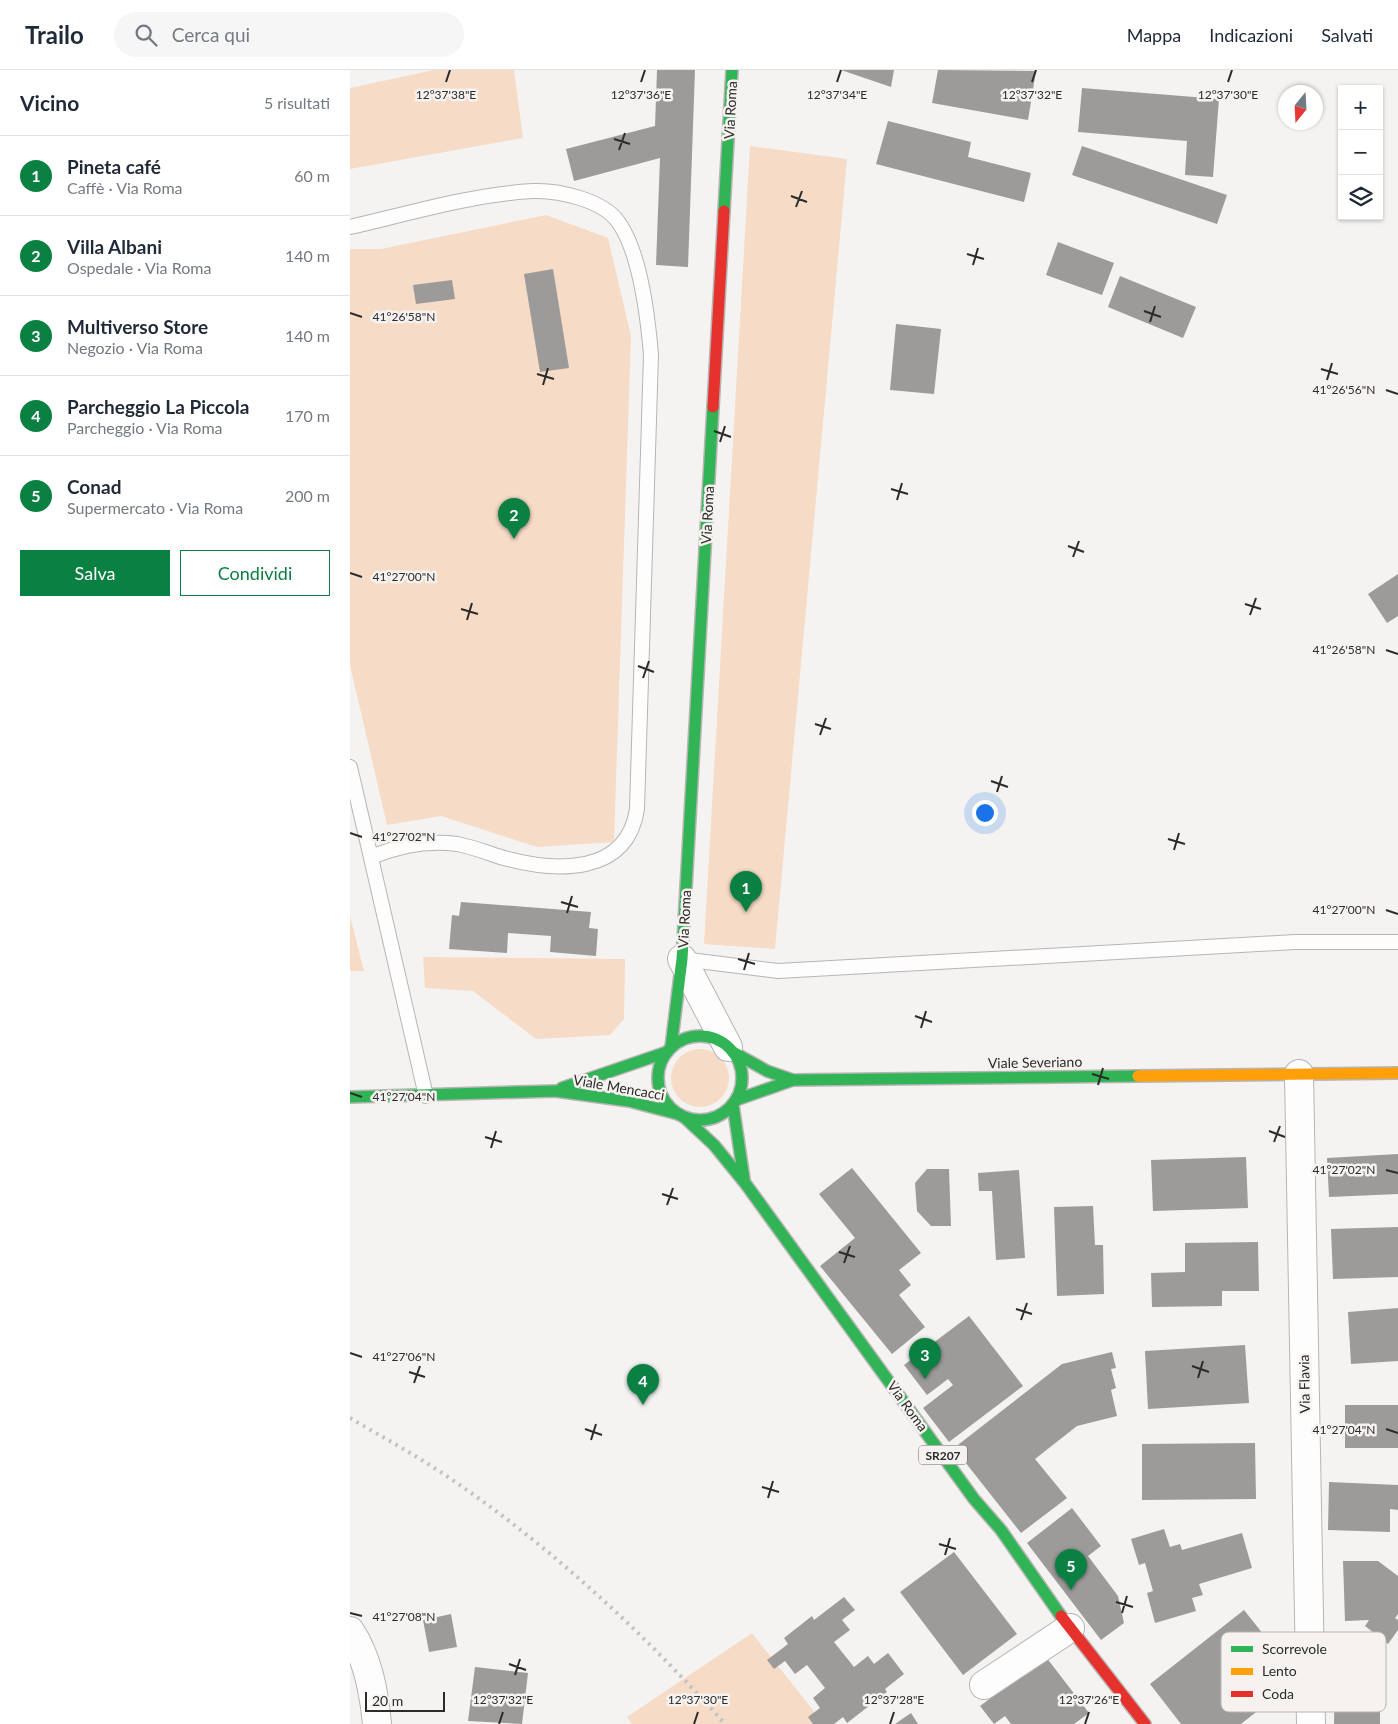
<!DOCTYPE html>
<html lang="it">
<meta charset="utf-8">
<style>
:root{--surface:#fff;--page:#f6f6f7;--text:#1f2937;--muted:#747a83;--line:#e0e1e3;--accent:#0b8043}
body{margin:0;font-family:Lato,sans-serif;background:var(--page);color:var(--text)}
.controls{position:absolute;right:15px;top:15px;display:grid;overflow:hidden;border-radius:0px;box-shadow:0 1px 4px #0004}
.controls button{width:45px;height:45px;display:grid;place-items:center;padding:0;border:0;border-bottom:1px solid var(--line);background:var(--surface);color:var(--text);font:25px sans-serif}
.compass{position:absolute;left:928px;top:15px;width:45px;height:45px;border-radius:50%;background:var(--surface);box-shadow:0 1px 4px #0004;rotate:198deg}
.scale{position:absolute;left:15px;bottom:12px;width:80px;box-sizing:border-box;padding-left:5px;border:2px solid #2c2b29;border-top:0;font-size:14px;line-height:18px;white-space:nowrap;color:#2c2b29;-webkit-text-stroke:4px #f6f2f0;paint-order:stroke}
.you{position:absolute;left:634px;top:742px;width:18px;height:18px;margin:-12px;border:4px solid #fff;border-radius:50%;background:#1a73e8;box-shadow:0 0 0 8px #1a73e833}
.badge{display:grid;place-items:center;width:32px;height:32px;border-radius:50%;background:var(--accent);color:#fff;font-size:16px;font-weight:700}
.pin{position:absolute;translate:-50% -41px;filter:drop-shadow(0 1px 2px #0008)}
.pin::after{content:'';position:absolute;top:26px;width:18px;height:15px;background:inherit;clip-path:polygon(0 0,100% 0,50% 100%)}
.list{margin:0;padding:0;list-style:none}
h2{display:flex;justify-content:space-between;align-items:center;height:65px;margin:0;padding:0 20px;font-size:21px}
h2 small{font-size:16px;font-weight:400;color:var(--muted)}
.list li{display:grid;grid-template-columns:32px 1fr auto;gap:15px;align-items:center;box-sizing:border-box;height:80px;padding:0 20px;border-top:1px solid var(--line)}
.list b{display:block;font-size:19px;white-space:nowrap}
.list p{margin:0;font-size:16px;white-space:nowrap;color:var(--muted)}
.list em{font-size:16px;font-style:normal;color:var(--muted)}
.actions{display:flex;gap:10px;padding:15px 20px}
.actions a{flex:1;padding:11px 0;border:1px solid var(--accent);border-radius:0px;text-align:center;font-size:18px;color:var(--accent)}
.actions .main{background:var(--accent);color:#fff}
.icon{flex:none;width:28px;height:28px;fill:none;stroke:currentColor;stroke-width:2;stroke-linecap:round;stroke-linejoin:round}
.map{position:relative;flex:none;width:1048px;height:1654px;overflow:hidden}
header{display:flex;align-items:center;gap:30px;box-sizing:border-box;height:70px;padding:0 25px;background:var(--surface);border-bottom:1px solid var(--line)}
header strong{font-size:24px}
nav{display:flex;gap:28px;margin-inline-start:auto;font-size:18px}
.search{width:350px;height:45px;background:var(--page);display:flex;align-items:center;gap:12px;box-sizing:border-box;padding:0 18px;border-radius:28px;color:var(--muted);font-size:19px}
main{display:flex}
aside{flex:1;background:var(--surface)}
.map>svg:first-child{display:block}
.green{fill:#f6dbc6}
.building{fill:#9c9b9a}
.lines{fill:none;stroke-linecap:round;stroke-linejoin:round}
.lane-casing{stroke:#b7b5b4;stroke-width:16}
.street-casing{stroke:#b7b5b4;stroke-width:30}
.fast-casing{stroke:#b7b5b4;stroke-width:14}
.slow-casing{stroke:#b7b5b4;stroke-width:14}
.jam-casing{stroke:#b7b5b4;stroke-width:14}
.lane{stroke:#fefdfd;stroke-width:14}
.street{stroke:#fefdfd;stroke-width:28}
.fast{stroke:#30b455;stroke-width:11}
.slow{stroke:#ff9f0a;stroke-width:11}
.jam{stroke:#e5322d;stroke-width:11}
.rail{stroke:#c1c1c1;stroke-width:4;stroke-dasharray:2.5 5;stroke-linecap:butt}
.ticks{fill:none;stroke:#2c2b29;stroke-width:2}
.labels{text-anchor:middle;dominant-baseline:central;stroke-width:5;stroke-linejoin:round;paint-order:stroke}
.shield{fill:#f6f2f0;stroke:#696765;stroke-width:1}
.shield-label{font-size:12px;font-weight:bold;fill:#2c2b29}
.street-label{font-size:14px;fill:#2c2b29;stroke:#f6f2f0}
.key{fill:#f6f2f0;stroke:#b9b6b4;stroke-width:1}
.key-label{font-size:14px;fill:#2c2b29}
.ticks-label{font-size:12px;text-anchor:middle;fill:#2c2b29;stroke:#f6f2f0;stroke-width:5;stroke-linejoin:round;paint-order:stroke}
</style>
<header>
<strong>Trailo</strong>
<div class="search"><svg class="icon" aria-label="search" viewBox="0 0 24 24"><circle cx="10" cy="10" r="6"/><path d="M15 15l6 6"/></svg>Cerca qui</div>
<nav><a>Mappa</a><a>Indicazioni</a><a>Salvati</a></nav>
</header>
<main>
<aside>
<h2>Vicino<small>5 risultati</small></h2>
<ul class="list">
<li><span class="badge">1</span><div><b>Pineta café</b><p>Caffè · Via Roma</p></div><em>60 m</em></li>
<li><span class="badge">2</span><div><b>Villa Albani</b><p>Ospedale · Via Roma</p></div><em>140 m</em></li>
<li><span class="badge">3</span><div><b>Multiverso Store</b><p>Negozio · Via Roma</p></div><em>140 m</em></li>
<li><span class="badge">4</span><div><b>Parcheggio La Piccola</b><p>Parcheggio · Via Roma</p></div><em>170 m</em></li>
<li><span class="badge">5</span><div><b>Conad</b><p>Supermercato · Via Roma</p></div><em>200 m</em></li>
</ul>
<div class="actions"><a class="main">Salva</a><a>Condividi</a></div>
</aside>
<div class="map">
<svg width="1048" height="1654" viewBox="0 0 1048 1654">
<rect width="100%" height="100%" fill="#f5f3f1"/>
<g class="green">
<path d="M 84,0 L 164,0 L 173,68 L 0,99 L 0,18 Z"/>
<path d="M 400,76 L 497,89 L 425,879 L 354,874 Z"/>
<path d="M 196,145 L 258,168 L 281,266 L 264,772 L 187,777 L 91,746 L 37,755 L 0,595 L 0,179 L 31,179 Z"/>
<path d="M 0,846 L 14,901 L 0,901 Z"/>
<path d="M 73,887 L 275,889 L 274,949 L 260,965 L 186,969 L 123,921 L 75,918 Z"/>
<circle cx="350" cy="1008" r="29"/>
<path d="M 402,1563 L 474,1654 L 282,1654 L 277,1647 Z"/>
</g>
<g class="building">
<path d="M 307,0 L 345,0 L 338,197 L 306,195 L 310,88 L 224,111 L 216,79 L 305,56 Z"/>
<path d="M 491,0 L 544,0 L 541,17 Z"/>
<path d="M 588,0 L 686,1 L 678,50 L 582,33 Z"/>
<path d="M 732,18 L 869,29 L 863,107 L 835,105 L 837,71 L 728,62 Z"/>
<path d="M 538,51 L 621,72 L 618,87 L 681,103 L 674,132 L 526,94 Z"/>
<path d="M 732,76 L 877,125 L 867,154 L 722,105 Z"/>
<path d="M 708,172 L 764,193 L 752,225 L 696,205 Z"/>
<path d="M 203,199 L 219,298 L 190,302 L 174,204 Z"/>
<path d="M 770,206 L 846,237 L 833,268 L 758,237 Z"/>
<path d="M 102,210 L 105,229 L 66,234 L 63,215 Z"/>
<path d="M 546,254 L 591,259 L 584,324 L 540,320 Z"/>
<path d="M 1048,504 L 1048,546 L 1037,553 L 1018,524 Z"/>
<path d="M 111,832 L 241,842 L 239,858 L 248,859 L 246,886 L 200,882 L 201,866 L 158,863 L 157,883 L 99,879 L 102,845 L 109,846 Z"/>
<path d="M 1048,1084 L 1048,1124 L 979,1127 L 977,1088 Z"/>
<path d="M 896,1087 L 898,1138 L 803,1141 L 801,1090 Z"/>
<path d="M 502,1098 L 571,1183 L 549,1200 L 561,1215 L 549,1225 L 575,1257 L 542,1284 L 470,1196 L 505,1168 L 469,1124 Z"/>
<path d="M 577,1099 L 599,1099 L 601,1156 L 581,1156 L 567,1141 L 565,1113 Z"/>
<path d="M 669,1100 L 675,1188 L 646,1190 L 642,1121 L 629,1121 L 628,1103 Z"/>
<path d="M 743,1136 L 745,1175 L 753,1175 L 754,1224 L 707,1226 L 704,1137 Z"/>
<path d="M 1048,1157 L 1048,1207 L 983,1209 L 981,1159 Z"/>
<path d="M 908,1172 L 909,1221 L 872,1221 L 872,1236 L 802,1237 L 801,1203 L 835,1202 L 835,1173 Z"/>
<path d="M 1048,1238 L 1048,1291 L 1001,1294 L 998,1242 Z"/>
<path d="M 619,1246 L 673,1316 L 599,1372 L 573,1338 L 603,1315 L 598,1309 L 577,1325 L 554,1295 Z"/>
<path d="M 895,1275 L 899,1333 L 798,1339 L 795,1281 Z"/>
<path d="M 762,1282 L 766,1298 L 761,1299 L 766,1318 L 761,1320 L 767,1346 L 727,1356 L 685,1389 L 717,1428 L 671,1463 L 604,1378 L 712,1294 Z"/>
<rect x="995" y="1335" width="53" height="43"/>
<path d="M 905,1373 L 906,1429 L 792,1430 L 792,1374 Z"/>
<path d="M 979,1412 L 1048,1415 L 1048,1440 L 1040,1439 L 1040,1462 L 978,1460 Z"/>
<path d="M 722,1438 L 751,1476 L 738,1486 L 768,1526 L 774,1553 L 751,1570 L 677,1473 Z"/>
<path d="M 814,1459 L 820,1477 L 830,1474 L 832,1480 L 892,1463 L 902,1498 L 849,1514 L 853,1525 L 842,1528 L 846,1541 L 805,1553 L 797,1523 L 803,1521 L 795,1493 L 789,1495 L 781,1469 Z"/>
<path d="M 604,1482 L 667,1564 L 613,1605 L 550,1522 Z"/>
<path d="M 993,1491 L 1028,1491 L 1048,1506 L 1048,1544 L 1045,1548 L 1048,1550 L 1048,1560 L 1038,1574 L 1015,1556 L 1019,1550 L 995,1551 Z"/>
<path d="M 494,1527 L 505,1540 L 492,1550 L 500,1560 L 484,1572 L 504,1597 L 518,1586 L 524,1594 L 538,1583 L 554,1604 L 535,1619 L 537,1622 L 497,1653 L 493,1647 L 484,1654 L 463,1654 L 458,1647 L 470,1638 L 463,1628 L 475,1618 L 457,1595 L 445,1604 L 435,1591 L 424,1599 L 417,1590 L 438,1574 L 434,1568 L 462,1546 L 464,1550 Z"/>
<path d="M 894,1540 L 921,1574 L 907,1585 L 915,1596 L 915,1635 L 891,1654 L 831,1654 L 800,1614 Z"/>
<path d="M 101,1544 L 107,1577 L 79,1582 L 73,1550 Z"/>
<path d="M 696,1587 L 739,1643 L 724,1654 L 661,1654 L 655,1646 L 644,1654 L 630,1636 Z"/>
<path d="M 125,1597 L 178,1603 L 172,1654 L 118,1651 Z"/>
<path d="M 985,1605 L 1030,1605 L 1030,1654 L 984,1654 Z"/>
<path d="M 561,1643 L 568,1654 L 545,1654 Z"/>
</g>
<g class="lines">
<defs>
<g id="lane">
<path d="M 0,157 C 57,144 124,124 183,121 C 208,120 254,130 269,153 C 290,183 298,248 301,285 L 287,739 C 277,806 205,802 154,788 C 138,783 123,777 107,774 C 78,770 48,776 21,787"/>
<path d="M 0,697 L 76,1026"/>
<path d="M 332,889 L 428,901 L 945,872 L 1048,872"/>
</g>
<g id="street">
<path d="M 332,889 L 378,977"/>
<path d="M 949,1004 L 961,1654"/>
<path d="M 0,1561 C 18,1588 24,1622 27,1654"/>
<path d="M 634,1615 L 720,1558"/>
</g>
<g id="fast">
<path d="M 374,141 L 382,0"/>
<circle cx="350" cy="1008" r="42"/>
<path d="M 321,977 L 332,889 L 363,337"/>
<path d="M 383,982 L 417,1001 L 443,1010"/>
<path d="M 212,1018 L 317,982"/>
<path d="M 0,1027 L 205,1021 L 279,1031 L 328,1044"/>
<path d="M 386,1030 L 443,1010 L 788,1006"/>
<path d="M 383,1035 L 394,1109"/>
<path d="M 334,1047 L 364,1075 L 395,1113 L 624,1429 L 651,1460 L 711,1546"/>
</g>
<path id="slow" d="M 788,1006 L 1048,1003"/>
<g id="jam">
<path d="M 363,337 L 374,141"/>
<path d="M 711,1546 L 795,1654"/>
</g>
</defs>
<use href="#lane" class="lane-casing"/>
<use href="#street" class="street-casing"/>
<use href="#fast" class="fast-casing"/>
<use href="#slow" class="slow-casing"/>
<use href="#jam" class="jam-casing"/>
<use href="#lane" class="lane"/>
<use href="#street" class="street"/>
<use href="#fast" class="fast"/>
<use href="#slow" class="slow"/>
<use href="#jam" class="jam"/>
<path class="rail" d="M 0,1348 C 32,1367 64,1384 95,1405 C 198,1474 292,1561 375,1654"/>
</g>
<path class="ticks" d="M 96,12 L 100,0M 291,12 L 295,0M 487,12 L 491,0M 682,12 L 686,0M 878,12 L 882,0M 264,69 L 280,74M 269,80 L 275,63M 441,126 L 457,132M 446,137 L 452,121M 617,184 L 634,189M 623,195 L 628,178M 794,241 L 811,247M 0,243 L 12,247M 800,252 L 805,236M 971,299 L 988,304M 187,304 L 204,309M 977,310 L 982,293M 193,315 L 198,298M 1036,320 L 1048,324M 364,361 L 381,367M 370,372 L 375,356M 541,419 L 558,424M 547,430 L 552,413M 718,476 L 734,482M 723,487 L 729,471M 0,503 L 12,507M 895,534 L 911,539M 111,539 L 128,544M 900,545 L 906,528M 117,550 L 122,533M 1036,580 L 1048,584M 288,596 L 304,602M 293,608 L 299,591M 465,654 L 481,659M 470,665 L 476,648M 641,711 L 658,717M 647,722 L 652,706M 0,763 L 12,767M 818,769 L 835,774M 824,780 L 829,763M 211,832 L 228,837M 1036,840 L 1048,844M 217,843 L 222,826M 388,889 L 405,894M 394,900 L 399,883M 565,946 L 582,952M 571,958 L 576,941M 742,1004 L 759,1009M 748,1015 L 753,998M 0,1023 L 12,1027M 919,1061 L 935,1067M 135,1067 L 152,1072M 924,1072 L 930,1056M 141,1078 L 146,1061M 1036,1100 L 1048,1103M 312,1124 L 328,1129M 317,1135 L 323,1118M 489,1182 L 505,1187M 494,1193 L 500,1176M 666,1239 L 682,1244M 671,1250 L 677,1233M 0,1283 L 12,1287M 842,1296 L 859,1302M 59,1302 L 75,1307M 848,1308 L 853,1291M 64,1313 L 70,1296M 235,1359 L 252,1365M 1036,1359 L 1048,1363M 241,1370 L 246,1354M 412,1417 L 429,1422M 418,1428 L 423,1411M 589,1474 L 606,1479M 595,1485 L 600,1468M 766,1532 L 783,1537M 0,1543 L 12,1546M 772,1543 L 777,1526M 159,1594 L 176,1600M 165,1605 L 170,1589M 149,1654 L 153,1642M 344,1654 L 348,1642M 540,1654 L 544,1642M 735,1654 L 739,1642"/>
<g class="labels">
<rect class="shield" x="569" y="1375.5" width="48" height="19" rx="4"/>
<g class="shield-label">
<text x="593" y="1385">SR207</text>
</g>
<g class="street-label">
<text transform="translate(380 40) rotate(-87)">Via Roma</text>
<text transform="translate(357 445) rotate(-87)">Via Roma</text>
<text transform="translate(334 849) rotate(-87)">Via Roma</text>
<text transform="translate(685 992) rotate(-1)">Viale Severiano</text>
<text transform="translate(269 1017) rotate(10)">Viale Mencacci</text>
<text transform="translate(954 1314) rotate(-91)">Via Flavia</text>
<text transform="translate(558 1336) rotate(54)">Via Roma</text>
</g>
</g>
<rect x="871" y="1562" width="165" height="80" rx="8" class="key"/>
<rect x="881" y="1576" width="22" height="6" fill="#30b455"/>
<rect x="881" y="1598" width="22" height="7" fill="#ff9f0a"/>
<rect x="881" y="1621" width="22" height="6" fill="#e5322d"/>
<g class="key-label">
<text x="912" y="1584">Scorrevole</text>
<text x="912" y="1606">Lento</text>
<text x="912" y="1629">Coda</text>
</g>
<g class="ticks-label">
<text x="96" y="29">12°37'38"E</text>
<text x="291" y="29">12°37'36"E</text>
<text x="487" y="29">12°37'34"E</text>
<text x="682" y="29">12°37'32"E</text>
<text x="878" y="29">12°37'30"E</text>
<text x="54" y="251">41°26'58"N</text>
<text x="994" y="324">41°26'56"N</text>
<text x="54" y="511">41°27'00"N</text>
<text x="994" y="584">41°26'58"N</text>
<text x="54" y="771">41°27'02"N</text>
<text x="994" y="844">41°27'00"N</text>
<text x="54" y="1031">41°27'04"N</text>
<text x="994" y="1104">41°27'02"N</text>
<text x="54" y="1291">41°27'06"N</text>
<text x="994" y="1364">41°27'04"N</text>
<text x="54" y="1551">41°27'08"N</text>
<text x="153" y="1634">12°37'32"E</text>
<text x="348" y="1634">12°37'30"E</text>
<text x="544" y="1634">12°37'28"E</text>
<text x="739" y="1634">12°37'26"E</text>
</g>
</svg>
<div class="controls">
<button>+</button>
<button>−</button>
<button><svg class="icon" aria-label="layers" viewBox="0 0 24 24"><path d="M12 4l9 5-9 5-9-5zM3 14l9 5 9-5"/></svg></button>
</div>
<svg class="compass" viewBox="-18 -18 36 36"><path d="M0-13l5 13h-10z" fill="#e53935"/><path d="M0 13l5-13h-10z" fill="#747a83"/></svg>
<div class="scale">20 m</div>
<div class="you"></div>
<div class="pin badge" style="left:396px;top:842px">1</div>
<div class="pin badge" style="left:164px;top:469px">2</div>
<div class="pin badge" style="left:575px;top:1309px">3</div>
<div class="pin badge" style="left:293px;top:1335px">4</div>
<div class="pin badge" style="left:721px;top:1520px">5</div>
</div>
</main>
